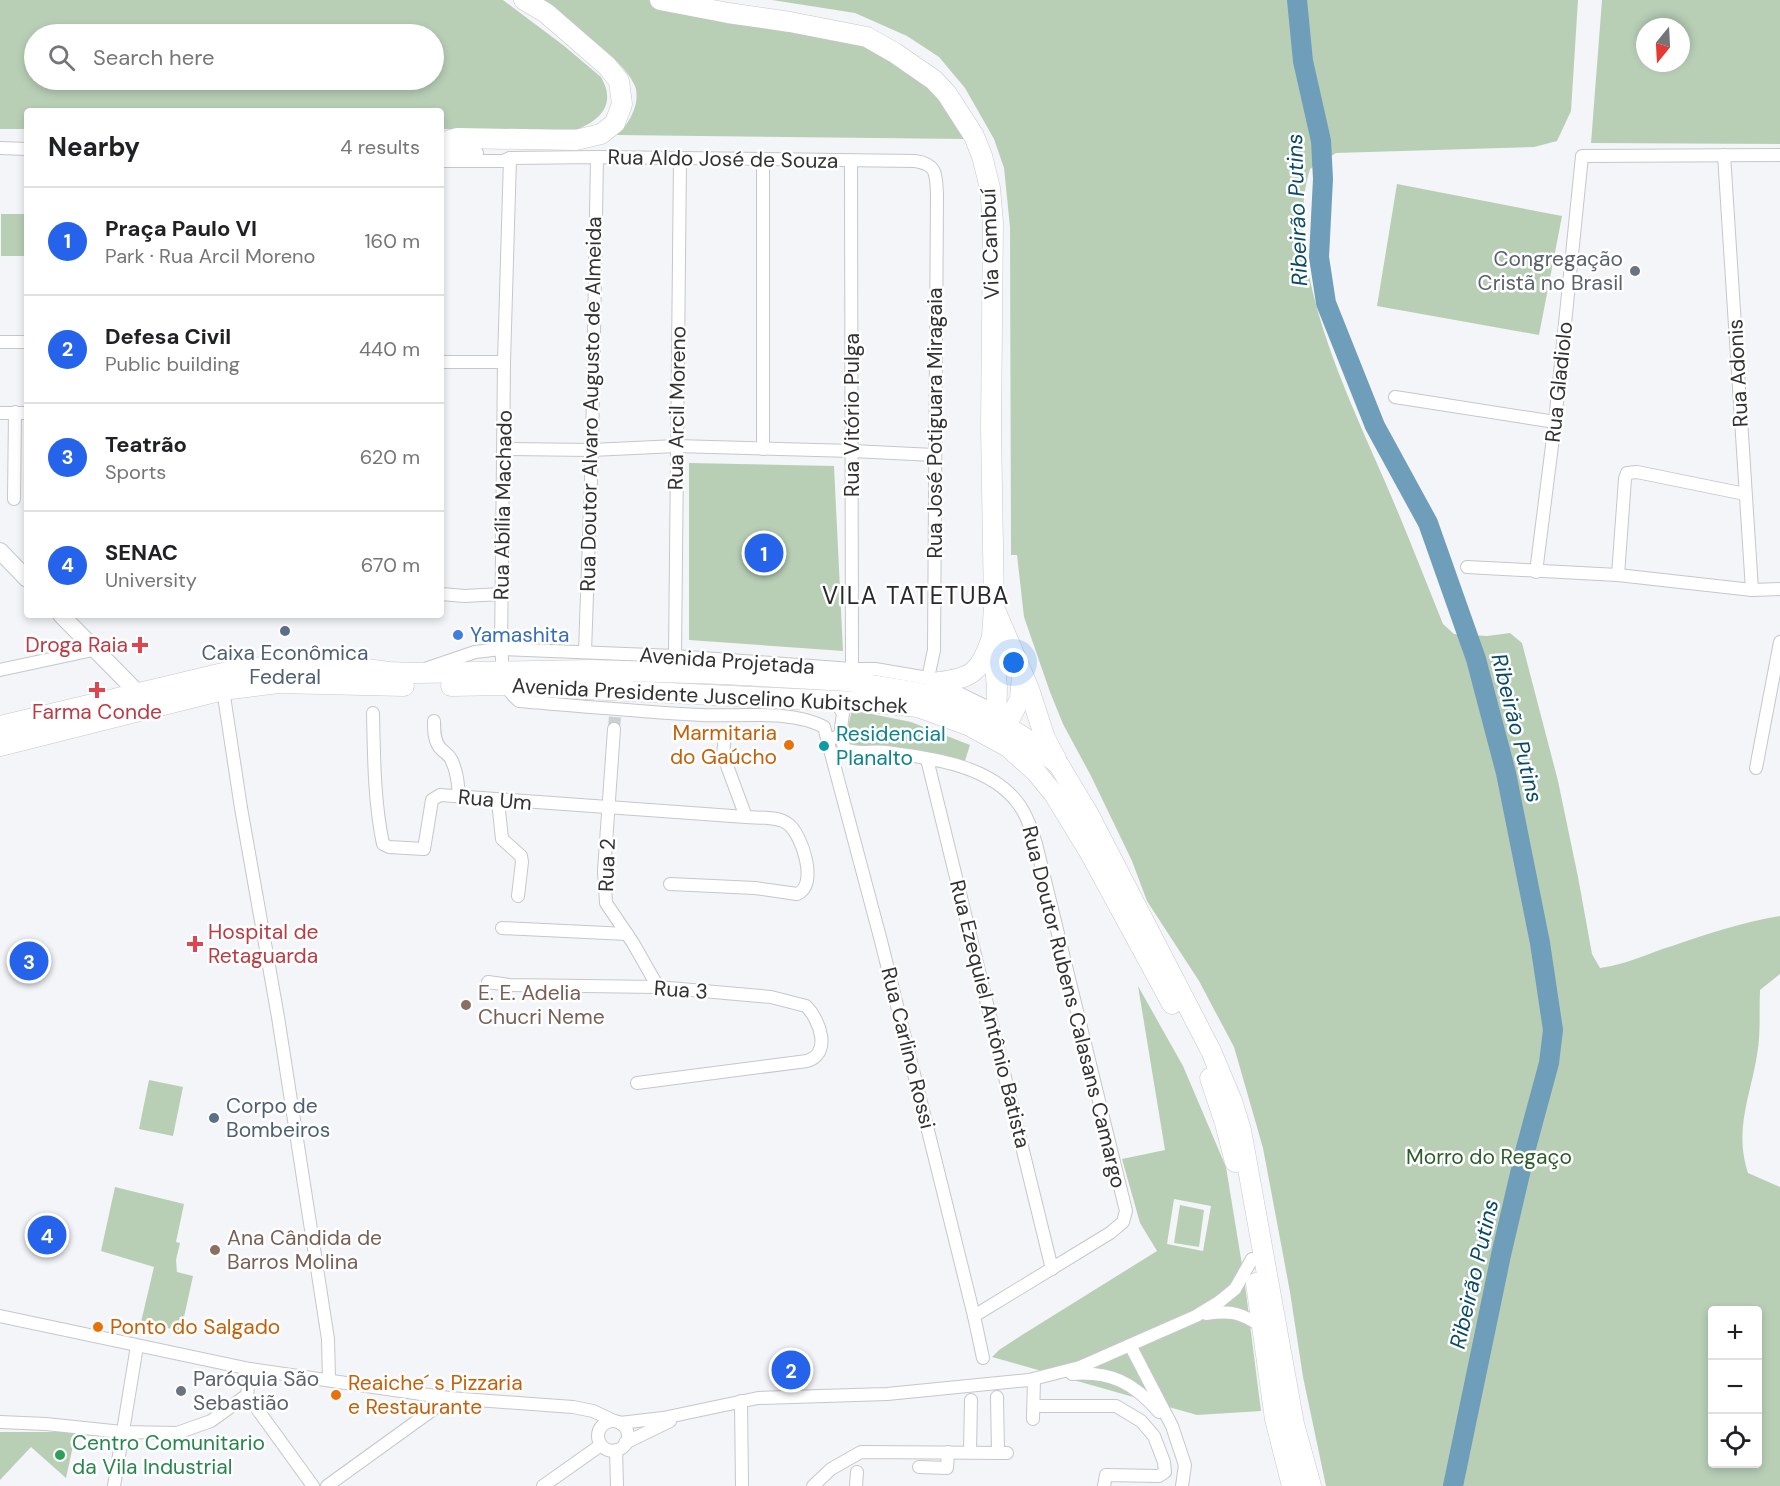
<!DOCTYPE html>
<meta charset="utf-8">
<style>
:root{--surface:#fff;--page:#f2f2f2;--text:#202124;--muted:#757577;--line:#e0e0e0;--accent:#2563eb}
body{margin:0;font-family:"DM Sans",sans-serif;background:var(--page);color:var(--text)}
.controls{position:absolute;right:18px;bottom:18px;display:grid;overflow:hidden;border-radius:6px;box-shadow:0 3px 9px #0003}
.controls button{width:54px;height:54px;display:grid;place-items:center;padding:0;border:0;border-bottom:2px solid var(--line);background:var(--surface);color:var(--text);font:30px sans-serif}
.compass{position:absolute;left:1636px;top:18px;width:54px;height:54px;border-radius:50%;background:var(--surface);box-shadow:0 3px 9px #0003;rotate:198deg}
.you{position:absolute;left:1014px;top:663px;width:21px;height:21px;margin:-15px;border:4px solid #fff;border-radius:50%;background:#1a73e8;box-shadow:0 0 0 9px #1a73e833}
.badge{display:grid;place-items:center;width:39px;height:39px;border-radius:50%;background:var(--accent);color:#fff;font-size:20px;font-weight:700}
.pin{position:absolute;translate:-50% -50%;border:3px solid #fff;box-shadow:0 2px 6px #0006}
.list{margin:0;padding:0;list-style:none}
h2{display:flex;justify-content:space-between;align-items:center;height:78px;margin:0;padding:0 24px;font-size:26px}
h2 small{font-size:20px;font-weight:400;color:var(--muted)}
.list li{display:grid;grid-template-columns:39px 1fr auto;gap:18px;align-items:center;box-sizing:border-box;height:108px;padding:0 24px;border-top:2px solid var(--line)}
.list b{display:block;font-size:22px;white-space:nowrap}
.list p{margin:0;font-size:20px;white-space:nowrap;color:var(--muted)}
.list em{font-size:20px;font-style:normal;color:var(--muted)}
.icon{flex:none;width:33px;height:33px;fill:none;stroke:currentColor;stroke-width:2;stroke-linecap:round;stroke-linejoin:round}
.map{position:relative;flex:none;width:1780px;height:1486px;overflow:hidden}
.search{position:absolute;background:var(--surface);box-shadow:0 3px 9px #0003;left:24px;top:24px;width:420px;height:66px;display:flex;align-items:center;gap:15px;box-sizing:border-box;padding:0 21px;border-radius:33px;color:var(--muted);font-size:22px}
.panel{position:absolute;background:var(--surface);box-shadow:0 3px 9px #0003;left:24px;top:108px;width:420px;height:510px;border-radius:6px}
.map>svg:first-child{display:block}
.green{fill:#b8cfb6;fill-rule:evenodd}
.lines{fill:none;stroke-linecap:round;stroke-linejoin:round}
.river{stroke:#6e9eba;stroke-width:20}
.minor-tunnel{stroke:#cdced1;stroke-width:12;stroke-dasharray:12 6;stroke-linecap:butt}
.minor-casing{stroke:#c6c7ca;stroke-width:14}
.secondary-casing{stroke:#c6c7ca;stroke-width:18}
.primary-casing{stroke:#c6c7ca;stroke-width:21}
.minor{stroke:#fff;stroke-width:12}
.secondary{stroke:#fff;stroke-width:16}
.primary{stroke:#fff;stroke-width:20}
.worship-dot{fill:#6b7280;stroke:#fff;stroke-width:2}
.service-dot{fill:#5c6f8a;stroke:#fff;stroke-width:2}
.shop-dot{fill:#3f7fe0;stroke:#fff;stroke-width:2}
.health-dot{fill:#e0444e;stroke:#fff;stroke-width:2}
.food-dot{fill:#e8710a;stroke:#fff;stroke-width:2}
.culture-dot{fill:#0f9aa8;stroke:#fff;stroke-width:2}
.education-dot{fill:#8d6e63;stroke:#fff;stroke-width:2}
.leisure-dot{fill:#2e9e5b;stroke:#fff;stroke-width:2}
.labels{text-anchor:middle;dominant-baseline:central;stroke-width:5;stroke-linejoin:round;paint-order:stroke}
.street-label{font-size:21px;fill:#323233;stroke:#fff}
.worship-label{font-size:21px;fill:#5b616d;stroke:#fff;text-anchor:end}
.shop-label{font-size:21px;fill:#366cbe;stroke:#fff;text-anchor:start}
.health-label{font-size:21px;fill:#be3a42;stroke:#fff;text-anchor:end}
.service-label{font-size:21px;fill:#4e5e75;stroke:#fff}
.food-label{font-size:21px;fill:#c56008;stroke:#fff;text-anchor:start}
.culture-label{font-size:21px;fill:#0d838f;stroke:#fff;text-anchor:start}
.education-label{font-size:21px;fill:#785e54;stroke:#fff;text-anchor:start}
.park-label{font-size:21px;fill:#2b5c29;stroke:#fff}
.leisure-label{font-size:21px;fill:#27864d;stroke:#fff;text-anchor:start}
.water-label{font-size:22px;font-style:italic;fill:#084a67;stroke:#fff}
.quarter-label{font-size:24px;letter-spacing:1.5px;fill:#28292b;stroke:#fff}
</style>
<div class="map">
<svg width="1780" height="1486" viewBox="0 0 1780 1486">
<rect width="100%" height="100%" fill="#f4f5f8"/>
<g class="green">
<path d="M 0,0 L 503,0 L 563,45 L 601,77 C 616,103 602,119 578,129 L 441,129 L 441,111 L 27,111 L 27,129 L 0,129 ZM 34,34 L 434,34 L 434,80 L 34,80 Z"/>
<path d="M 538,0 L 648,0 L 864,42 L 929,83 L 965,139 L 616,135 C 629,125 641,103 635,86 C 624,58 563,19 538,0 Z"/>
<path d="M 772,0 L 1578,0 L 1571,111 L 1557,141 L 1534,147 L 1336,153 L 1310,169 C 1281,262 1349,398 1386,484 C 1406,530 1424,577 1443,624 L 1454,634 L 1487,636 L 1510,633 L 1522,643 L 1558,781 L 1578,877 L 1592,954 L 1600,968 C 1628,964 1646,954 1672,946 C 1707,934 1743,922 1780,916 L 1780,974 L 1760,990 C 1759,1011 1761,1034 1757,1055 C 1750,1098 1734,1129 1748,1173 L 1780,1187 L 1780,1486 L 1326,1486 L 1303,1377 L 1290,1292 L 1263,1148 L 1234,1047 L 1199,981 L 1147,901 L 1132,861 L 1091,776 L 1063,724 L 1050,692 L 1024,617 L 1017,555 L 1011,555 L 1010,227 L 1004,168 L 994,139 L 965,88 L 939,57 L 907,36 L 855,13 ZM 1712,1310 L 1758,1310 L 1758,1464 L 1712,1464 Z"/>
<path d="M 1602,0 L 1780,0 L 1780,144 L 1591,143 ZM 1645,27 L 1681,27 L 1681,63 L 1645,63 Z"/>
<path d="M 1397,184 L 1562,216 L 1539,335 L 1377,306 Z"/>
<path d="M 1,214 L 26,214 L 25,256 L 1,256 Z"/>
<path d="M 689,463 L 834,466 L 843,651 L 689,640 Z"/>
<path d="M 852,710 L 911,722 L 970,745 L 963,767 L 851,752 L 846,735 Z"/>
<path d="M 1138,986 L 1183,1066 L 1226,1167 L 1244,1277 L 1261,1411 L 1197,1415 L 992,1357 L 999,1350 L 1022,1335 L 1157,1251 L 1140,1223 L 1122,1159 L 1165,1150 ZM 1174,1199 L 1211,1206 L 1203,1251 L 1167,1244 Z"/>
<path d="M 149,1080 L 183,1087 L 173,1136 L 139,1129 Z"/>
<path d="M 115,1187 L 184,1204 L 176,1242 L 180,1243 L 176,1260 L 177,1272 L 193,1276 L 181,1331 L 141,1322 L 154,1267 L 101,1251 Z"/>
<path d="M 1180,1205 L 1204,1210 L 1199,1247 L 1174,1243 Z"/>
<path d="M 0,1432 L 76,1432 L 66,1478 L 31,1447 L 0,1480 Z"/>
</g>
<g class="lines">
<path class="river" d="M 1297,0 L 1303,61 L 1321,141 L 1323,179 L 1319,257 L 1326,303 L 1375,426 L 1428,523 L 1476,659 L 1506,773 L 1540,943 L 1553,1030 L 1549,1063 L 1526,1148 L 1501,1255 L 1453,1486"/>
<path class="minor-tunnel" d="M 614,729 L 615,716"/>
<defs>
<g id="minor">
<path d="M 0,148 L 27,149"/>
<path d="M 441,151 L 477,153"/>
<path d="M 1724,155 L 1752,590"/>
<path d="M 510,158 L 504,362 L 501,649 C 504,671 500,686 519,701 C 580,706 641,712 702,715 C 739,717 791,709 824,727 L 881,941 L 974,1316 L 983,1358"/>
<path d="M 441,161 L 503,161 L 510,158 L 597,157 L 915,161 C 938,164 936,176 937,195 L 934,650 L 928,678"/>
<path d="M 851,161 L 852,669"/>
<path d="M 0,342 L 27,342"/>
<path d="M 441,362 L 504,362"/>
<path d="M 1395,397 L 1555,422"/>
<path d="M 0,413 L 27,413"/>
<path d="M 504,449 L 592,450 L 676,446 L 852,451 L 934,455"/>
<path d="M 763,449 L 763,160"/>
<path d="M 14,499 L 15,412"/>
<path d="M 1467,567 L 1618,575 L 1752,590 L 1780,589"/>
<path d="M 1536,572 L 1555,422 L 1582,156 L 1780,155"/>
<path d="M 1618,575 L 1625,479 L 1627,473 L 1637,472 L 1745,494"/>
<path d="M 441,594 L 464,596 L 502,594"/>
<path d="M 585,652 L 592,450 L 597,157"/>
<path d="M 675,656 L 680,159"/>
<path d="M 428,668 L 475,652 L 501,649 L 675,656 L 852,669 L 875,669 L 928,678 L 985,706"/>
<path d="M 0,670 L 93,650"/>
<path d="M 222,683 L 241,808 L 278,1017 L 328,1339 L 329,1379"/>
<path d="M 833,699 L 843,713 L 840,736"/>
<path d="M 373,713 C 374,756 374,801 383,844 L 389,847 L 424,849 L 432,800 L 440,795 L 746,817 C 758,818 778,816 788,824 C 802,834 819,886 797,894 L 755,888 L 670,884"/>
<path d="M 434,721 C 434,730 434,742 441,749 C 445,753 448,754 451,759 C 457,771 458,783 459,797"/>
<path d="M 614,729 L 604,871 L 606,903 L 633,943 L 658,987"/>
<path d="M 725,735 L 723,755 L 746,817"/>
<path d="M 827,740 L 840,736 L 845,749 C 858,755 873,750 886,752 C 931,758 992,765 1020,806 C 1028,818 1032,831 1036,844 L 1126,1211 L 1123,1222 L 1110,1233 L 974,1316"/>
<path d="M 927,759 L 1052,1269"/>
<path d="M 1756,768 L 1780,642"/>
<path d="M 498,801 L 502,839 L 521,856 L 522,862 L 518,896"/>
<path d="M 502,928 L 627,934"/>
<path d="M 488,982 L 509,985 L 658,987 L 771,997 L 806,1006 C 820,1020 832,1054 807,1061 L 637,1083"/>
<path d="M 1206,1314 C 1231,1310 1242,1313 1262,1327"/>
<path d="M 0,1316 L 250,1369 L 449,1398 L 573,1407 L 593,1411 L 614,1421"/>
<path d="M 1130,1345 L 1172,1426 L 1185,1465 L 1182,1486"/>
<path d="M 250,1369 L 247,1395 L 313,1486"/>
<path d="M 1072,1374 C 1111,1371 1134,1383 1159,1412"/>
<path d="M 997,1397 L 998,1453"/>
<path d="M 741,1401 L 742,1486"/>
<path d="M 1034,1406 L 1116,1406 L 1141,1421 L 1154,1436 L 1164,1462 L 1165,1472 L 1159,1476 L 1106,1475 L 1104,1486"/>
<path d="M 1033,1419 L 1034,1379"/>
<circle cx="613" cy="1436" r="15"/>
<path d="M 0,1422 L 46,1424 L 122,1432 L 177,1433 L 211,1421 L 247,1395"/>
<path d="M 620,1423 L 663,1418 L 758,1398 L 887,1394 L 1029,1380 L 1080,1367 L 1196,1316 L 1219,1302 L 1235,1289 L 1252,1259"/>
<path d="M 625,1443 L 670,1421"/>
<path d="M 616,1450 L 617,1486"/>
<path d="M 970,1452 L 971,1400"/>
<path d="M 919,1467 L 947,1468 L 948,1452"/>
<path d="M 114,1486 L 137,1346"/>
<path d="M 327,1486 L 449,1398"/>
<path d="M 543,1486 L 601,1445"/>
<path d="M 813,1486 L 831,1469 L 861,1452 L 1007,1453"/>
<path d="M 856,1486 L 857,1472"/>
</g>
<g id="secondary">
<path d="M 0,551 L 27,579"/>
<path d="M 61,615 L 138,693"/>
</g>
<g id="primary">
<path d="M 660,0 L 728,13 L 790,22 L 867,37 L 895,53 L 934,80 L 947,94 L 974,136 L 982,156 L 990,188 L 993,223 L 991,428 L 994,606 L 992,637 L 997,687 L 996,725 L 998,731"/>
<path d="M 441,143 L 457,138 L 576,140 L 601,134 L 615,123 L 622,104 L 619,81 L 607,66 L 546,13 L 524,0"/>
<path d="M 996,612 L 1029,689 L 1045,738 L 1056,759"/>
<path d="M 939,682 C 972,678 980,672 991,640"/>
<path d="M 451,686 L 505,685 L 879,703 L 918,707 L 968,725 L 1008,747 L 1036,772 L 1054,794 L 1090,853 L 1172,1004"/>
<path d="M 0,726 L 240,669 L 295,664 L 335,665 L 389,672 L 414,673 L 592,670 L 722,674 L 847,681 L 922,693 L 971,710 L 1006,726 L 1025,738 L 1059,765 L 1089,815 L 1211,1051 L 1232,1101 L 1241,1130 L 1294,1424 L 1311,1486"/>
<path d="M 1006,726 L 1020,699 L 1022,675"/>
<path d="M 0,746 L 223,690 L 278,683 L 404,686"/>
<path d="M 1210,1078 L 1225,1123 L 1235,1162"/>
<path d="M 1256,1283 L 1275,1419 L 1292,1486"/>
</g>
</defs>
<use href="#minor" class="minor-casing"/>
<use href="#secondary" class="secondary-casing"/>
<use href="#primary" class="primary-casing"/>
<use href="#minor" class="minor"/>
<use href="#secondary" class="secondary"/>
<use href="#primary" class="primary"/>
</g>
<g class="worship-dot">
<circle cx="1635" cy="271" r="6"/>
<circle cx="181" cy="1391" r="6"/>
</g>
<g class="service-dot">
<circle cx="285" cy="631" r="6"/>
<circle cx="214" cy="1118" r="6"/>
</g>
<circle class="shop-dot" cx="458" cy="635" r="6"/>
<g class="health-dot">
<path d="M137 636h6v6h6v6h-6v6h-6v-6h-6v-6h6z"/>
<path d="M94 681h6v6h6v6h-6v6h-6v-6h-6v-6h6z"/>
<path d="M192 935h6v6h6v6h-6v6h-6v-6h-6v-6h6z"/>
</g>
<g class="food-dot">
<circle cx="789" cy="745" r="6"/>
<circle cx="98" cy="1327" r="6"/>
<circle cx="336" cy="1395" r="6"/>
</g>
<circle class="culture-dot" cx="824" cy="746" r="6"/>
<g class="education-dot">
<circle cx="466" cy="1005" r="6"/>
<circle cx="215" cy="1250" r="6"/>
</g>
<circle class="leisure-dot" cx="60" cy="1455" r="6"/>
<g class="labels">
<g class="street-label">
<text transform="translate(723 159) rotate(1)">Rua Aldo José de Souza</text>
<text transform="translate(990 244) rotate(-92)">Via Cambuí</text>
<text transform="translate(1738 373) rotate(-93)">Rua Adonis</text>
<text transform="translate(1559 382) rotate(-84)">Rua Gladiolo</text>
<text transform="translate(591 404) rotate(-89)">Rua Doutor Alvaro Augusto de Almeida</text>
<text transform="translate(677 408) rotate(-89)">Rua Arcil Moreno</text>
<text transform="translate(852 415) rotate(-90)">Rua Vitório Pulga</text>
<text transform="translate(935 423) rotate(-90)">Rua José Potiguara Miragaia</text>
<text transform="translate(503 505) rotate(-89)">Rua Abília Machado</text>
<text transform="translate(727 661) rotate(4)">Avenida Projetada</text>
<text transform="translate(710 696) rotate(3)">Avenida Presidente Juscelino Kubitschek</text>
<text transform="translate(495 800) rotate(5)">Rua Um</text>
<text transform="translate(607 865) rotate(-88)">Rua 2</text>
<text transform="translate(681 990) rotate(4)">Rua 3</text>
<text transform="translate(1074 1007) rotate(76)">Rua Doutor Rubens Calasans Camargo</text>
<text transform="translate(990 1014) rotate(76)">Rua Ezequiel Antônio Batista</text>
<text transform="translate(908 1048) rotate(76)">Rua Carlino Rossi</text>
</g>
<g class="worship-label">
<text x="1623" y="259">Congregação<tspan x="1623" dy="24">Cristã no Brasil</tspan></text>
<text x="193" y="1379" text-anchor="start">Paróquia São<tspan x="193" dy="24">Sebastião</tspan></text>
</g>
<g class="shop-label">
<text x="470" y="635">Yamashita</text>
</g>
<g class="health-label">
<text x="128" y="645">Droga Raia</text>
<text x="97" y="712" text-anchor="middle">Farma Conde</text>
<text x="208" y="932" text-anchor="start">Hospital de<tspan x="208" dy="24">Retaguarda</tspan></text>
</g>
<g class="service-label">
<text x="285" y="653">Caixa Econômica<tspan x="285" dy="24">Federal</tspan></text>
<text x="226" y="1106" text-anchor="start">Corpo de<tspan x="226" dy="24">Bombeiros</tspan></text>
</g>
<g class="food-label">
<text x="777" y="733" text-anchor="end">Marmitaria<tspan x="777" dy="24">do Gaúcho</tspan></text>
<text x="110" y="1327">Ponto do Salgado</text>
<text x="348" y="1383">Reaiche´ s Pizzaria<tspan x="348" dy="24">e Restaurante</tspan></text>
</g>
<g class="culture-label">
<text x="836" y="734">Residencial<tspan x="836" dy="24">Planalto</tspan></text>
</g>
<g class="education-label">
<text x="478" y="993">E. E. Adelia<tspan x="478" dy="24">Chucri Neme</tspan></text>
<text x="227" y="1238">Ana Cândida de<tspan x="227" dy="24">Barros Molina</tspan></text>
</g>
<g class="park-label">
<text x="1489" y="1157">Morro do Regaço</text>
</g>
<g class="leisure-label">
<text x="72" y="1443">Centro Comunitario<tspan x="72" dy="24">da Vila Industrial</tspan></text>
</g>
<g class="water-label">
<text transform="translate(1297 210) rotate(-92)">Ribeirão Putins</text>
<text transform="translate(1517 728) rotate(76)">Ribeirão Putins</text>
<text transform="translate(1474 1274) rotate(-77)">Ribeirão Putins</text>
</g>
<g class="quarter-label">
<text x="916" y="595">VILA TATETUBA</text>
</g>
</g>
</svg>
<div class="controls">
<button>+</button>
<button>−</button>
<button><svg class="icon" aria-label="locate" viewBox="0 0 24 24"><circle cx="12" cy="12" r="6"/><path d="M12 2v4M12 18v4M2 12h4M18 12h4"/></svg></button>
</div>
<svg class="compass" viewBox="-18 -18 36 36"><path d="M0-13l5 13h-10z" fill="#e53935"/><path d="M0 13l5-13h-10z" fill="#757577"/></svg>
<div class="you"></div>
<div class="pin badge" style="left:764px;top:553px">1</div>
<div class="pin badge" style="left:791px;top:1370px">2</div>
<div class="pin badge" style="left:29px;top:961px">3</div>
<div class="pin badge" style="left:47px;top:1235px">4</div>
<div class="search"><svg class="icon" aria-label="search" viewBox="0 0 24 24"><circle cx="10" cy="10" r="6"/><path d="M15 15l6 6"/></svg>Search here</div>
<section class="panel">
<h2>Nearby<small>4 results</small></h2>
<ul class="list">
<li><span class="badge">1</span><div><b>Praça Paulo VI</b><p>Park · Rua Arcil Moreno</p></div><em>160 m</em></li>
<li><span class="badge">2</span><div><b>Defesa Civil</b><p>Public building</p></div><em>440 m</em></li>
<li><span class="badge">3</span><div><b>Teatrão</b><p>Sports</p></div><em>620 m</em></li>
<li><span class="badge">4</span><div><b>SENAC</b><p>University</p></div><em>670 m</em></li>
</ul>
</section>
</div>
